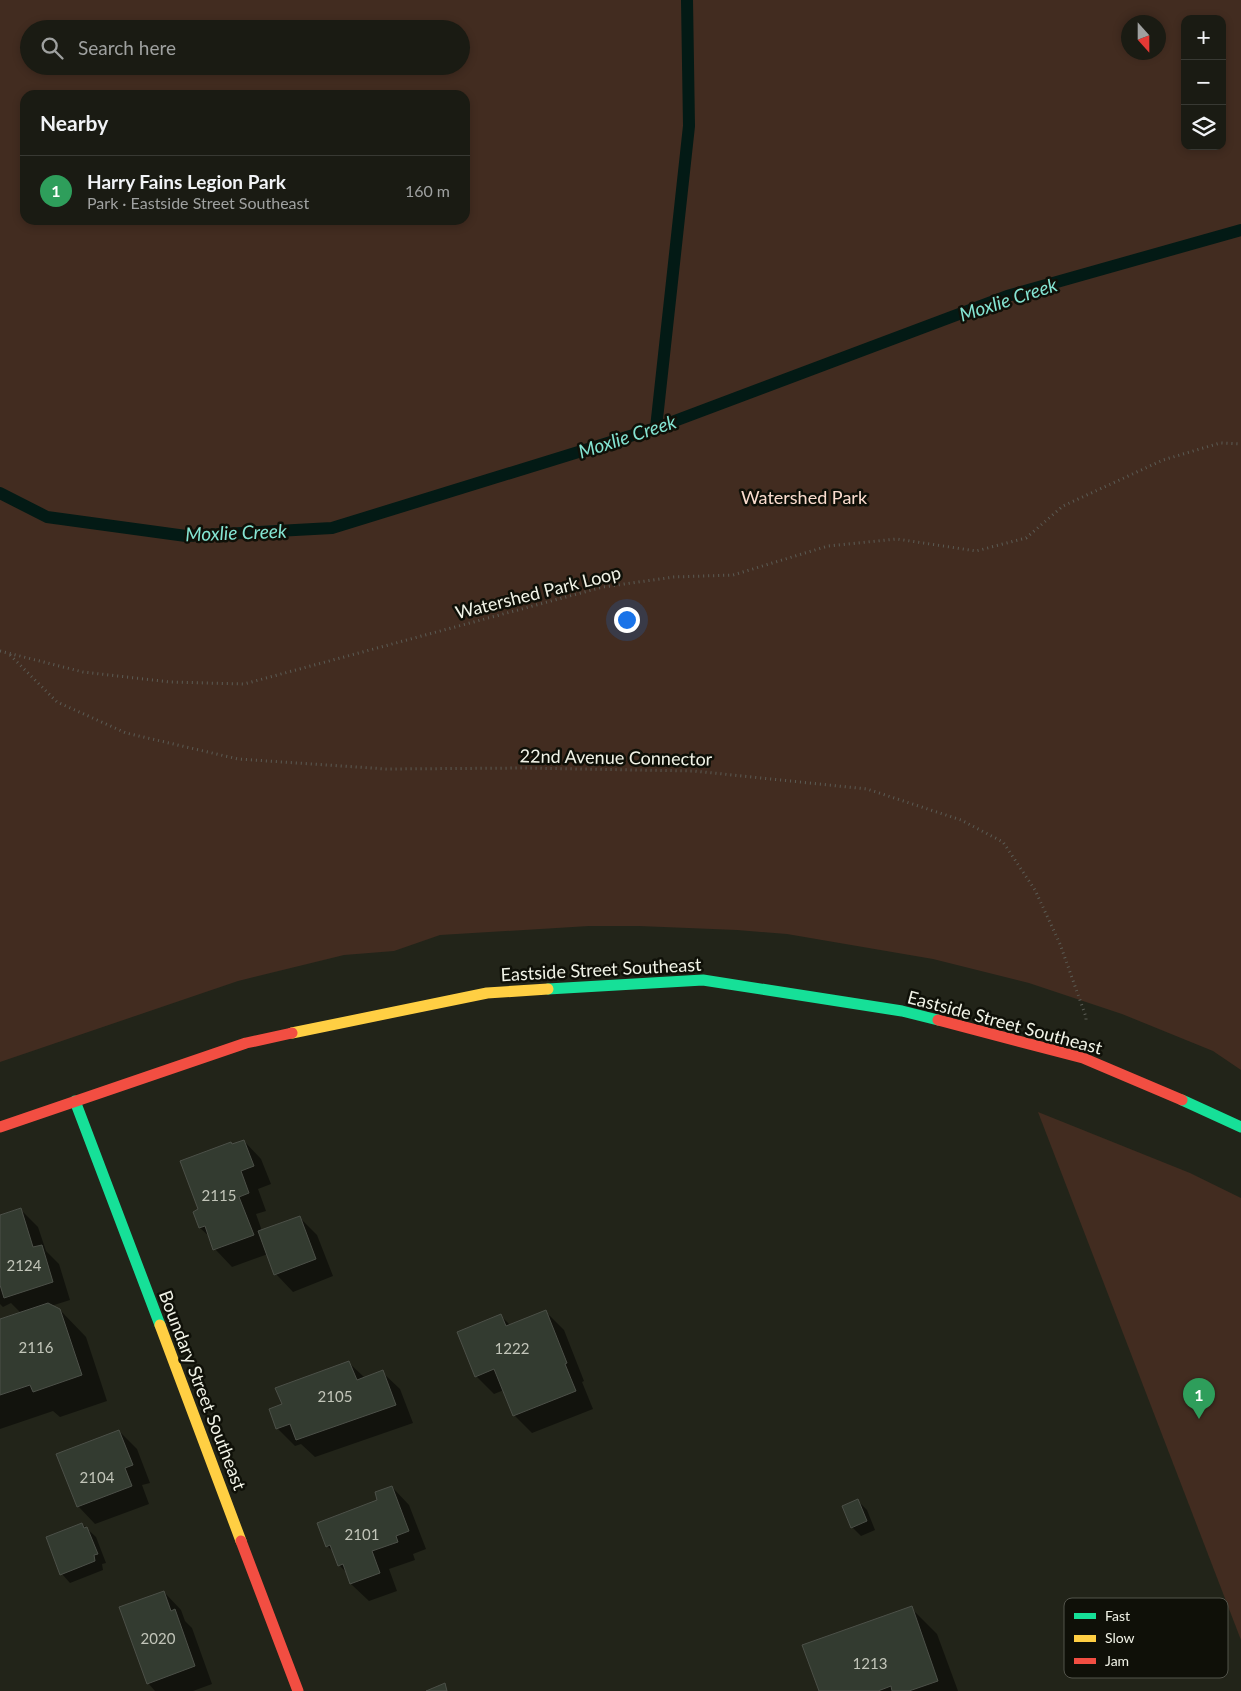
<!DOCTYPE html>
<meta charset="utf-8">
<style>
:root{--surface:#1a1b13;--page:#272821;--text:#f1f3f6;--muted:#9fa1a0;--line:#383933;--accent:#d93025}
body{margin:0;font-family:Lato,sans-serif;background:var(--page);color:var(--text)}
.controls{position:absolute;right:15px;top:15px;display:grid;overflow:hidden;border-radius:10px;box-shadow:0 2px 8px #0003}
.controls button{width:45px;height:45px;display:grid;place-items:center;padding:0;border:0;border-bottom:1px solid var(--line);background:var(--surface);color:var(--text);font:25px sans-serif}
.compass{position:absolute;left:1121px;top:15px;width:45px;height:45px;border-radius:50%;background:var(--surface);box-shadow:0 2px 8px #0003;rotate:159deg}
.you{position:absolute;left:626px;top:619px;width:18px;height:18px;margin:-12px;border:4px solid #fff;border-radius:50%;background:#1a73e8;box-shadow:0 0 0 8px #1a73e833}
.badge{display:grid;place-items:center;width:32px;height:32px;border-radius:50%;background:var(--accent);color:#fff;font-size:16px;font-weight:700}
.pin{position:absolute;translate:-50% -41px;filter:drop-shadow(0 1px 2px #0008)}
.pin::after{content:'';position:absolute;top:26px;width:18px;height:15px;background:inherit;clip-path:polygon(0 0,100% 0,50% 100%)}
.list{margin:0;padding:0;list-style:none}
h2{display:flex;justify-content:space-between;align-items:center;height:65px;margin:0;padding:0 20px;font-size:21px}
h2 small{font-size:16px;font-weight:400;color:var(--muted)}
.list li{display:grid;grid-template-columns:32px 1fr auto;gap:15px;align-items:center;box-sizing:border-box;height:70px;padding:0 20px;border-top:1px solid var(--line)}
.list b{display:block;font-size:19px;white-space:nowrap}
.list p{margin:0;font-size:16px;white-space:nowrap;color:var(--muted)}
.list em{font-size:16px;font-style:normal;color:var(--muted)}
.icon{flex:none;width:28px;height:28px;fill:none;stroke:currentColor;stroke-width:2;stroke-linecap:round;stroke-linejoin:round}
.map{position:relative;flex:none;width:1241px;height:1691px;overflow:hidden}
.search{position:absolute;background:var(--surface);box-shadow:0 2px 8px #0003;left:20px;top:20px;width:450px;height:55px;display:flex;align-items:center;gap:12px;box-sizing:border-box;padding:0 18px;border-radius:28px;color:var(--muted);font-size:19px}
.panel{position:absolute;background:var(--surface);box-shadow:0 2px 8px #0003;left:20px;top:90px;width:450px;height:135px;border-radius:15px}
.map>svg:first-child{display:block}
.green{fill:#422c20;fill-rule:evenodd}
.shadow{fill:#0007}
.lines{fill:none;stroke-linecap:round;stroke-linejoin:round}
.stream{stroke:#031a15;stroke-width:12}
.building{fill:#333b30;stroke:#4c5048}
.path{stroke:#5b5c55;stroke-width:3;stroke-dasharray:1 4;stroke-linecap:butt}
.fast{stroke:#16e098;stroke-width:11}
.slow{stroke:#ffcf43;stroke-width:11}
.jam{stroke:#f24e42;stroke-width:11}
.labels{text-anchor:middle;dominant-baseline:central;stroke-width:5;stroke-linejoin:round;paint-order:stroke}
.number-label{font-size:15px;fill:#c2c5b9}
.park-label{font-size:18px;fill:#fadcce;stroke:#0f1008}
.street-label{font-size:18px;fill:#f1f3e7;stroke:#0f1008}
.water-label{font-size:19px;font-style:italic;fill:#84e5d3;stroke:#0f1008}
.key{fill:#0f1008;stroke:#53544b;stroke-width:1}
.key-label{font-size:14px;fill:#f1f3e7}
</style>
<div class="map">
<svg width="1241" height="1691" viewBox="0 0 1241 1691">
<rect width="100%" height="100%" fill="#222419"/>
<g class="green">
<path d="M 0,0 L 1241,0 L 1241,1070 L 1213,1051 L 1122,1014 L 1029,983 L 933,959 L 787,934 L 737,930 L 639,926 L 589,926 L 440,935 L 394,951 L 344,955 L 238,981 L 0,1062 ZM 1185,19 L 1222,19 L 1222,146 L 1185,146 ZM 1128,22 L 1158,22 L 1158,52 L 1128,52 ZM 29,29 L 461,29 L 461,66 L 29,66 ZM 25,95 L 465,95 L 465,220 L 25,220 Z"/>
<path d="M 1038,1112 L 1190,1173 L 1241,1198 L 1241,1640 Z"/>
</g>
<g class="shadow">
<path d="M 244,1141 L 261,1159 L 271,1184 L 258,1189 L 266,1211 L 256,1214 L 262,1231 L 299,1217 L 317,1235 L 333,1276 L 293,1292 L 276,1274 L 268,1254 L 232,1267 L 215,1249 L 211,1238 L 200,1228 L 194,1212 L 200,1210 L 233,1145 Z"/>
<path d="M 21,1210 L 38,1227 L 46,1251 L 59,1264 L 70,1300 L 51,1306 L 60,1310 L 86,1337 L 107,1401 L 60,1417 L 53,1411 L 0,1429 L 0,1320 L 21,1313 L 11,1303 L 3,1307 L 0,1304 L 0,1216 Z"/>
<path d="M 546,1312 L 564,1330 L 584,1381 L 582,1382 L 593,1409 L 532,1433 L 514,1415 L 504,1390 L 494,1394 L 476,1376 L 501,1316 L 511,1326 Z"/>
<path d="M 348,1362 L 365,1378 L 382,1372 L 400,1389 L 413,1423 L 315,1457 L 301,1444 L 295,1446 L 277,1428 L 283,1405 Z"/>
<path d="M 119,1431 L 137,1449 L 150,1483 L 142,1485 L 149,1504 L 95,1524 L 78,1506 Z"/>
<path d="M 392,1487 L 409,1505 L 426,1549 L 413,1554 L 415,1560 L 389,1569 L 397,1591 L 369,1601 L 351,1584 L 348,1574 L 339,1565 L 335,1553 L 327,1546 Z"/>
<path d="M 858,1501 L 867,1510 L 875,1530 L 861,1536 L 852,1527 Z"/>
<path d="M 82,1524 L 96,1537 L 106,1563 L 102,1564 L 103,1570 L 70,1583 L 62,1574 Z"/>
<path d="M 164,1592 L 181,1610 L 185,1621 L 192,1628 L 212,1684 L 193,1691 L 155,1691 L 148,1683 Z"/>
<path d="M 911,1608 L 937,1634 L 958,1691 L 820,1691 Z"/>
</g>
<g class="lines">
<g class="stream">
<path d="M 656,428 L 689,126 L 687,0"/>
<path d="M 0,493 L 47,517 L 186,536 L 332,528 L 656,428 L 1007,296 L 1241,230"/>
</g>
</g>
<g class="building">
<path d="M 244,1140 L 254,1166 L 241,1171 L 249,1193 L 239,1197 L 254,1235 L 213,1250 L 205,1226 L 199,1228 L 193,1212 L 198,1209 L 180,1161 L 231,1142 L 232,1144 Z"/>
<path d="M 21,1208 L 33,1247 L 42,1245 L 53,1282 L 4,1298 L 0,1285 L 0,1215 Z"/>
<path d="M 300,1216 L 316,1259 L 274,1275 L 258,1231 Z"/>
<path d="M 48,1303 L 60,1309 L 82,1375 L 33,1392 L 30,1385 L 0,1395 L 0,1319 Z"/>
<path d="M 546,1310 L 567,1363 L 565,1364 L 576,1391 L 513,1416 L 494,1369 L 475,1377 L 457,1332 L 501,1314 L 506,1326 Z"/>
<path d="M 349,1361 L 357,1380 L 383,1370 L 396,1405 L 296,1440 L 290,1424 L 276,1429 L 269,1409 L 282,1404 L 275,1388 Z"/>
<path d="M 119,1430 L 133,1465 L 125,1468 L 132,1486 L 77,1507 L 56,1454 Z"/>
<path d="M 392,1486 L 409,1531 L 396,1536 L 398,1542 L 372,1551 L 380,1573 L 350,1584 L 343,1564 L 338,1566 L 330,1545 L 326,1547 L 317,1523 L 377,1500 L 375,1492 Z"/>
<path d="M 858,1499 L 867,1521 L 851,1528 L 842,1506 Z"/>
<path d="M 82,1523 L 84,1528 L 87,1527 L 98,1554 L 94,1555 L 95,1561 L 60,1575 L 46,1537 Z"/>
<path d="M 164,1591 L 171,1611 L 175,1609 L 195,1666 L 147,1684 L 119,1607 Z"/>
<path d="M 912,1606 L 938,1681 L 909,1691 L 892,1691 L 891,1686 L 878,1691 L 819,1691 L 802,1645 Z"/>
<path d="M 445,1683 L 447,1691 L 426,1691 Z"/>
</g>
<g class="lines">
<g class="path">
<path d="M 0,651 L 83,672 L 170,682 L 244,684 L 603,587 L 674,577 L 733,575 L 828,546 L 897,539 L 976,551 L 1026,538 L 1063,506 L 1163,460 L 1220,443 L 1241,444"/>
<path d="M 10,655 L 57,702 L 126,733 L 238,759 L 386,769 L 524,768 L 694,771 L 867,789 L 961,820 L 1003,842 L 1035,890 L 1060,944 L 1086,1017 L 1086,1022"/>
</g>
<g class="fast">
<path d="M 548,989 L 703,980 L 902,1011 L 938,1020"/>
<path d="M 1182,1100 L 1241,1127"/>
<path d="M 75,1101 L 160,1325"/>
</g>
<g class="slow">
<path d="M 292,1033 L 487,993 L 548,989"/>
<path d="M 160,1325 L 241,1541"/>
</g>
<g class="jam">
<path d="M 938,1020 L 1083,1058 L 1182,1100"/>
<path d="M 0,1127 L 246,1043 L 292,1033"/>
<path d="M 241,1541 L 298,1691"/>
</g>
</g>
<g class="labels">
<g class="number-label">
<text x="219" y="1195">2115</text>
<text x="24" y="1265">2124</text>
<text x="36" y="1347">2116</text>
<text x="512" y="1348">1222</text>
<text x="335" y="1396">2105</text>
<text x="97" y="1477">2104</text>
<text x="362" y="1534">2101</text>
<text x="158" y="1638">2020</text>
<text x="870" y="1663">1213</text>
</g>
<g class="park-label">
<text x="804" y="497">Watershed Park</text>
</g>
<g class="street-label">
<text transform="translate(538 592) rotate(-14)">Watershed Park Loop</text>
<text transform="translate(616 757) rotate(1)">22nd Avenue Connector</text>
<text transform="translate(601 969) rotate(-3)">Eastside Street Southeast</text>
<text transform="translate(1005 1022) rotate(15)">Eastside Street Southeast</text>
<text transform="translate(203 1390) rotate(69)">Boundary Street Southeast</text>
</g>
<g class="water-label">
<text transform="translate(1008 299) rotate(-18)">Moxlie Creek</text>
<text transform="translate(627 436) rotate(-18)">Moxlie Creek</text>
<text transform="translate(236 532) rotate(-2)">Moxlie Creek</text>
</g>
</g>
<rect x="1064" y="1598" width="164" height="80" rx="8" class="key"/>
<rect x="1074" y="1613" width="22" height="6" fill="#16e098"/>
<rect x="1074" y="1635" width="22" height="7" fill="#ffcf43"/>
<rect x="1074" y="1658" width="22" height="6" fill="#f24e42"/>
<g class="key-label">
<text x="1105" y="1621">Fast</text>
<text x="1105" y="1643">Slow</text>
<text x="1105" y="1666">Jam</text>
</g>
</svg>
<div class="controls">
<button>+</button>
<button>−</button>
<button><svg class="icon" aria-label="layers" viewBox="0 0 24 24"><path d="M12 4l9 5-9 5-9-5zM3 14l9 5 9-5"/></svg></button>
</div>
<svg class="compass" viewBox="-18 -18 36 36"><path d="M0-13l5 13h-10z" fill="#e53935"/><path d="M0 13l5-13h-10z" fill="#9fa1a0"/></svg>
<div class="you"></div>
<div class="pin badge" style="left:1199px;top:1419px;background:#2e9e5b">1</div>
<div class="search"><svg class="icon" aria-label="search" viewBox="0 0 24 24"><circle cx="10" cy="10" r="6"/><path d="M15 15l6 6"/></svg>Search here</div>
<section class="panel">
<h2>Nearby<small></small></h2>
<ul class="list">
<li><span class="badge" style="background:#2e9e5b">1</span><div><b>Harry Fains Legion Park</b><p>Park · Eastside Street Southeast</p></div><em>160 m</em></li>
</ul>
</section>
</div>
